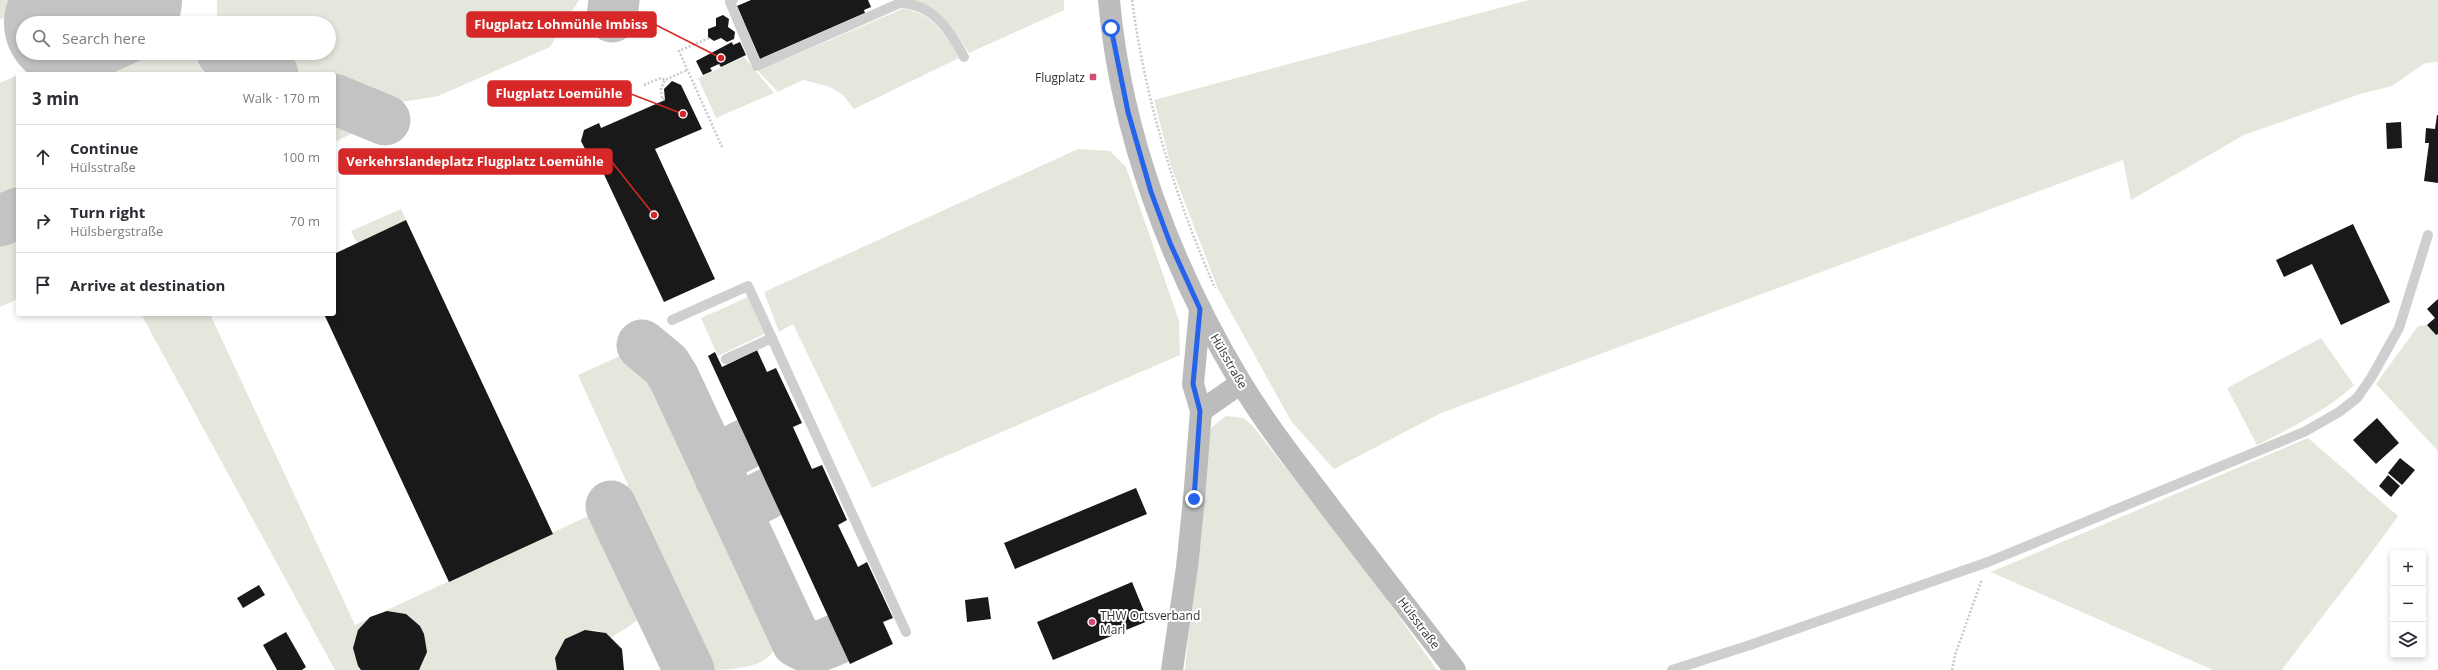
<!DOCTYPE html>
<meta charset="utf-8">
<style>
:root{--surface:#fff;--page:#f2f2f3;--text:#2b2b33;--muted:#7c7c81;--line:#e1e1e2}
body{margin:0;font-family:"Open Sans",sans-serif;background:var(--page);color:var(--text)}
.controls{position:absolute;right:12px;bottom:12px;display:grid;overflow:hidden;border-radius:4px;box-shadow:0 2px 6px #0003}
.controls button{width:36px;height:36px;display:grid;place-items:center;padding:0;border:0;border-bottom:1px solid var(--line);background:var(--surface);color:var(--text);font:20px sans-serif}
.stop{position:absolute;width:12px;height:12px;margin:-9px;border:3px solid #2563eb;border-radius:50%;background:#fff}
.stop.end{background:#2563eb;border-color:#fff;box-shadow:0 1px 4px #0008}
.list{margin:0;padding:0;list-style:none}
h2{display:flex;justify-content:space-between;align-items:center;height:52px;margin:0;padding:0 16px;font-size:17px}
h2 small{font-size:13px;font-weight:400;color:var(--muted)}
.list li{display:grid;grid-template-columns:26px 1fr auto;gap:12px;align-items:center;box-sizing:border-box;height:64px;padding:0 16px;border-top:1px solid var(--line)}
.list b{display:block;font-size:15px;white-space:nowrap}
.list p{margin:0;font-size:13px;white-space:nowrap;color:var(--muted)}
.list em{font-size:13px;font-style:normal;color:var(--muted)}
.icon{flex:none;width:22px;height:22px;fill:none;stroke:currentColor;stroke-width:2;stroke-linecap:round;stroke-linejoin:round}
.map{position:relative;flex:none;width:2438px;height:670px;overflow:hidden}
.search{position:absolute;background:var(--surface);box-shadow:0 2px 6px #0003;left:16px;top:16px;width:320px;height:44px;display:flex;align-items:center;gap:10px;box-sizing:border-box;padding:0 14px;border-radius:22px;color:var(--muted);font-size:15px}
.panel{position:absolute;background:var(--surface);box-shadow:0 2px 6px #0003;left:16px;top:72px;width:320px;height:244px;border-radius:4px}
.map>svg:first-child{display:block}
.green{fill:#e4e8dc}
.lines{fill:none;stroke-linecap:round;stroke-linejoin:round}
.taxiway{stroke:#c3c3c3;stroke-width:51}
.runway{stroke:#c3c3c3;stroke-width:128}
.building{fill:#191919}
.path{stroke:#c9c9c9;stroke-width:2.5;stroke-dasharray:2 2;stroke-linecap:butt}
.lane{stroke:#cfcfcf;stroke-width:10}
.secondary{stroke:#bcbcbc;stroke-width:22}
.route{stroke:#2563eb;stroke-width:5}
.poi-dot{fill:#d44a70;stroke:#fff;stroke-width:1.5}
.labels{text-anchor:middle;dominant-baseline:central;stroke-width:4;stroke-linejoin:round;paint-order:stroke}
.poi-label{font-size:12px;fill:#323232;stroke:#fff;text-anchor:end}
.street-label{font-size:12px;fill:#323232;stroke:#fff}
.leader{fill:none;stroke:#d62828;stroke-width:1.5}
.callout-dot{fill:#d62828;stroke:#fff;stroke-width:1.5}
.callout{fill:#d62828;stroke:#d62828;stroke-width:1.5}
.callout-label{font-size:13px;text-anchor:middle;font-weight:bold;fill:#fff}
</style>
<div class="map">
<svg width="2438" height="670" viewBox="0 0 2438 670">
<rect width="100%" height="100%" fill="#fff"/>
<g class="green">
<path d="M 0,0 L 43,0 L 0,20 Z"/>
<path d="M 217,0 L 579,0 L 550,47 L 438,96 L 396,103 L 377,101 L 356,97 L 334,88 L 334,74 L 300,74 L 248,53 L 329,53 L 329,23 L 220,23 L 217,17 Z"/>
<path d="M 914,0 L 1064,0 L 1064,10 L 969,53 C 954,29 942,9 914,0 Z"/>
<path d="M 1529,0 L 2438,0 L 2438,62 L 2425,63 L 2392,86 L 2363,93 L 2244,135 L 2131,200 L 2123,160 L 1441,413 L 1334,469 L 1291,421 L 1218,289 L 1171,166 L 1154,100 Z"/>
<path d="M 902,9 C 930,10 947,36 959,58 L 854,109 L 843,95 L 830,87 L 803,80 L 778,92 L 758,71 Z"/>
<path d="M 65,53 L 191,53 L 198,59 L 206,74 L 20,74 Z"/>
<path d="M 744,57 L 774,93 L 716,118 L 698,78 Z"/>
<path d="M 18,75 L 18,201 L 0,209 L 0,83 Z"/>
<path d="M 334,110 L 362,122 L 362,129 L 334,142 Z"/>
<path d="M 1078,149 L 1110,151 L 1126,167 L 1179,321 L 1180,355 L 872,488 L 793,324 L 779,332 L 764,292 Z"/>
<path d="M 401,209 L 406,220 L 357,243 L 351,231 Z"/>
<path d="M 18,224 L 18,299 L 0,307 L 0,232 Z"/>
<path d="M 748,297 L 764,334 L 718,356 L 701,318 Z"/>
<path d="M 141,314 L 210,314 L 355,625 L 601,510 L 645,601 C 644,621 626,628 610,638 C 597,624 580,632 565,639 L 557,670 L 335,670 Z"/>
<path d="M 2427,325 L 2436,335 L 2438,334 L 2438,451 L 2376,384 L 2418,326 Z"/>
<path d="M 2321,338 L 2354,385 C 2326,411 2291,428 2257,445 L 2227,388 Z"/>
<path d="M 624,354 L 649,371 L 658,382 L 776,637 C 779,670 729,670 702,670 L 621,501 L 628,495 L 628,485 L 578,375 Z"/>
<path d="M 1226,416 L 1243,418 L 1252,425 L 1368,573 L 1437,670 L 1185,670 L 1208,438 L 1211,428 Z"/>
<path d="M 2308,438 L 2398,516 C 2361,569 2320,618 2282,670 L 2213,670 L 1991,572 Z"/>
</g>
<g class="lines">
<g class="taxiway">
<path d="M 89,13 L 110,10 L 149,23"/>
<path d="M 612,17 L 614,0"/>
<path d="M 222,53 L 273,74"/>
<path d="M 334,99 L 385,120"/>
<path d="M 0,221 L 18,213"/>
<path d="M 642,345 L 666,365 L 674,378 L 797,642 C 812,652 824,645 839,638"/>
<path d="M 720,478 C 716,457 732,451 748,443"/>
<path d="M 611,506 L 689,670"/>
<path d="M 743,526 C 739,505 755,500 771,492"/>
</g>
<path class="runway" d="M 68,23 L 118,0"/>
</g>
<g class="building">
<path d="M 751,0 L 868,0 L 871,7 L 864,10 L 865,13 L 760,59 L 737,6 Z"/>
<path d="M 723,15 L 729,19 L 728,27 L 735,32 L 734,39 L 727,42 L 721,38 L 714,41 L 708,37 L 708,29 L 716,26 L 716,18 Z"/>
<path d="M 732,42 L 733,45 L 740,42 L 746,55 L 721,67 L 719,64 L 710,68 L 712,71 L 703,75 L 696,61 Z"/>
<path d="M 672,81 L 681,85 L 702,129 L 655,149 L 715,279 L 664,302 L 593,151 L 585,149 L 581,141 L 584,130 L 599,123 L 601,128 L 665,100 L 664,89 Z"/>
<path d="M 2437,115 L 2438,115 L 2438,183 L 2424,181 L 2429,143 L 2425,143 L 2426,128 L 2435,129 Z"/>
<path d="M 2401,122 L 2402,148 L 2387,149 L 2386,123 Z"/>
<path d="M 406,220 L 553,534 L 449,582 L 324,314 L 334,314 L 334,254 Z"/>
<path d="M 2353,224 L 2390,302 L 2341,325 L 2312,264 L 2284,277 L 2276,260 Z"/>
<path d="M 2438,299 L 2438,334 L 2436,335 L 2427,325 L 2435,318 L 2427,309 Z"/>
<path d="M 757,350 L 767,372 L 776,368 L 802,423 L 793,427 L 812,469 L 822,465 L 847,520 L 838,525 L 851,552 L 858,567 L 867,562 L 893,618 L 883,622 L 893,644 L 850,664 L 708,356 L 715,352 L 722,367 Z"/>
<path d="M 2377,418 L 2399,443 L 2376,464 L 2353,440 Z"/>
<path d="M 2400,458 L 2415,470 L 2402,485 L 2388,473 Z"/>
<path d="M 2388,475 L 2400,486 L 2391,497 L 2379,486 Z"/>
<path d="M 1136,488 L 1147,514 L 1015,569 L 1004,543 Z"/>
<path d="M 1132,582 L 1148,621 L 1053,660 L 1037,622 Z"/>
<path d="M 259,585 L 265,595 L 243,608 L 237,598 Z"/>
<path d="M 988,597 L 991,619 L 967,622 L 965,600 Z"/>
<path d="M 387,611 L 406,614 L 420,626 L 424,634 L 427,652 L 419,670 L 361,670 L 358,666 L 353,648 L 358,630 L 370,617 Z"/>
<path d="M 585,630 L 606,633 L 622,649 L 624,670 L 557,670 L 555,658 L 565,639 Z"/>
<path d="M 286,632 L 306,667 L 302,670 L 277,670 L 263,645 Z"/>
</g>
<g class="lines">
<g class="path">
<path d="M 1132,0 C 1145,99 1175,197 1215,288"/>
<path d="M 709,38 L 679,51 L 722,147"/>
<path d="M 644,85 L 661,78 L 665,80"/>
<path d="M 665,99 L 662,99 L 661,89 L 665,80 L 687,70"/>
<path d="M 1952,670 L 1955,655 L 1982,579"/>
</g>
<g class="lane">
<path d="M 733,0 L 730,2 L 757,66 L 900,3 C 933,4 950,30 964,57"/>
<path d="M 672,320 L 748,286 L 906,632"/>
<path d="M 726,359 L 772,338"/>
<path d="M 1672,670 L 1750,645 L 1988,562 L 2304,432 L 2339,412 L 2357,398 L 2371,378 L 2399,328 L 2428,235"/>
</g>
<g class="secondary">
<path d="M 1109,0 C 1121,135 1171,267 1241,383 C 1269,429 1303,471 1335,514 C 1375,566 1415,618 1455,670"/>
<path d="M 1201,411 L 1241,383"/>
<path d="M 1172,670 L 1187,567 L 1194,499 L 1201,411 L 1193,384 L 1200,309"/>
</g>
</g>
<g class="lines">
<path class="route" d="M 1111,28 L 1128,112 L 1151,192 L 1170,243 L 1200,309 L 1193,384 L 1200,411 L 1194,499"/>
</g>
<g class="poi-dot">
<rect x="1089" y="73" width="8" height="8" rx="2"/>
<circle cx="1092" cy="622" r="4"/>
</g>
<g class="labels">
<g class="poi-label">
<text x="1085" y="77">Flugplatz</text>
<text x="1100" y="615" text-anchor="start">THW Ortsverband<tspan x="1100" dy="14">Marl</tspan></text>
</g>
<g class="street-label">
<text transform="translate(1229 361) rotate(60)">Hülsstraße</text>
<text transform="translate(1419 623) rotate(53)">Hülsstraße</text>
</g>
</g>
<path class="leader" d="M721 58L656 25M683 114L631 94M654 215L612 162"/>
<g class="callout-dot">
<circle cx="721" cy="58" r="4"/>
<circle cx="683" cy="114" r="4"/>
<circle cx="654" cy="215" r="4"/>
</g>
<g class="callout">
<rect x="467" y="12" width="189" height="25" rx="4"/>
<rect x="488" y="81" width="143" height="25" rx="4"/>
<rect x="339" y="149" width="273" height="25" rx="4"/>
</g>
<g class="callout-label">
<text x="561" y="29">Flugplatz Lohmühle Imbiss</text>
<text x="559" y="98">Flugplatz Loemühle</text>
<text x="475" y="166">Verkehrslandeplatz Flugplatz Loemühle</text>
</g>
</svg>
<div class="controls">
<button>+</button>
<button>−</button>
<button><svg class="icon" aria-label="layers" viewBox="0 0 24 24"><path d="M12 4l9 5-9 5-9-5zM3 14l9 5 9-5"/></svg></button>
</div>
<div class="stop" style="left:1111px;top:28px"></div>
<div class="stop end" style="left:1194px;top:499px"></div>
<div class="search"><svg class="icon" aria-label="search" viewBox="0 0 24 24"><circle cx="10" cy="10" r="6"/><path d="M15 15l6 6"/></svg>Search here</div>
<section class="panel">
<h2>3 min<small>Walk · 170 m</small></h2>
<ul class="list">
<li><svg class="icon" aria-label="ahead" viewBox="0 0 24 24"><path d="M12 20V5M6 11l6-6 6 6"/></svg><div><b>Continue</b><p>Hülsstraße</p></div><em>100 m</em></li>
<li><svg class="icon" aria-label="right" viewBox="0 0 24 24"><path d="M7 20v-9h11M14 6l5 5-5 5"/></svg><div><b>Turn right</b><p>Hülsbergstraße</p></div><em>70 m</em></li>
<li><svg class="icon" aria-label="arrive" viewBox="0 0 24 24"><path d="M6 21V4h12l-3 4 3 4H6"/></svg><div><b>Arrive at destination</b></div></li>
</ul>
</section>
</div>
